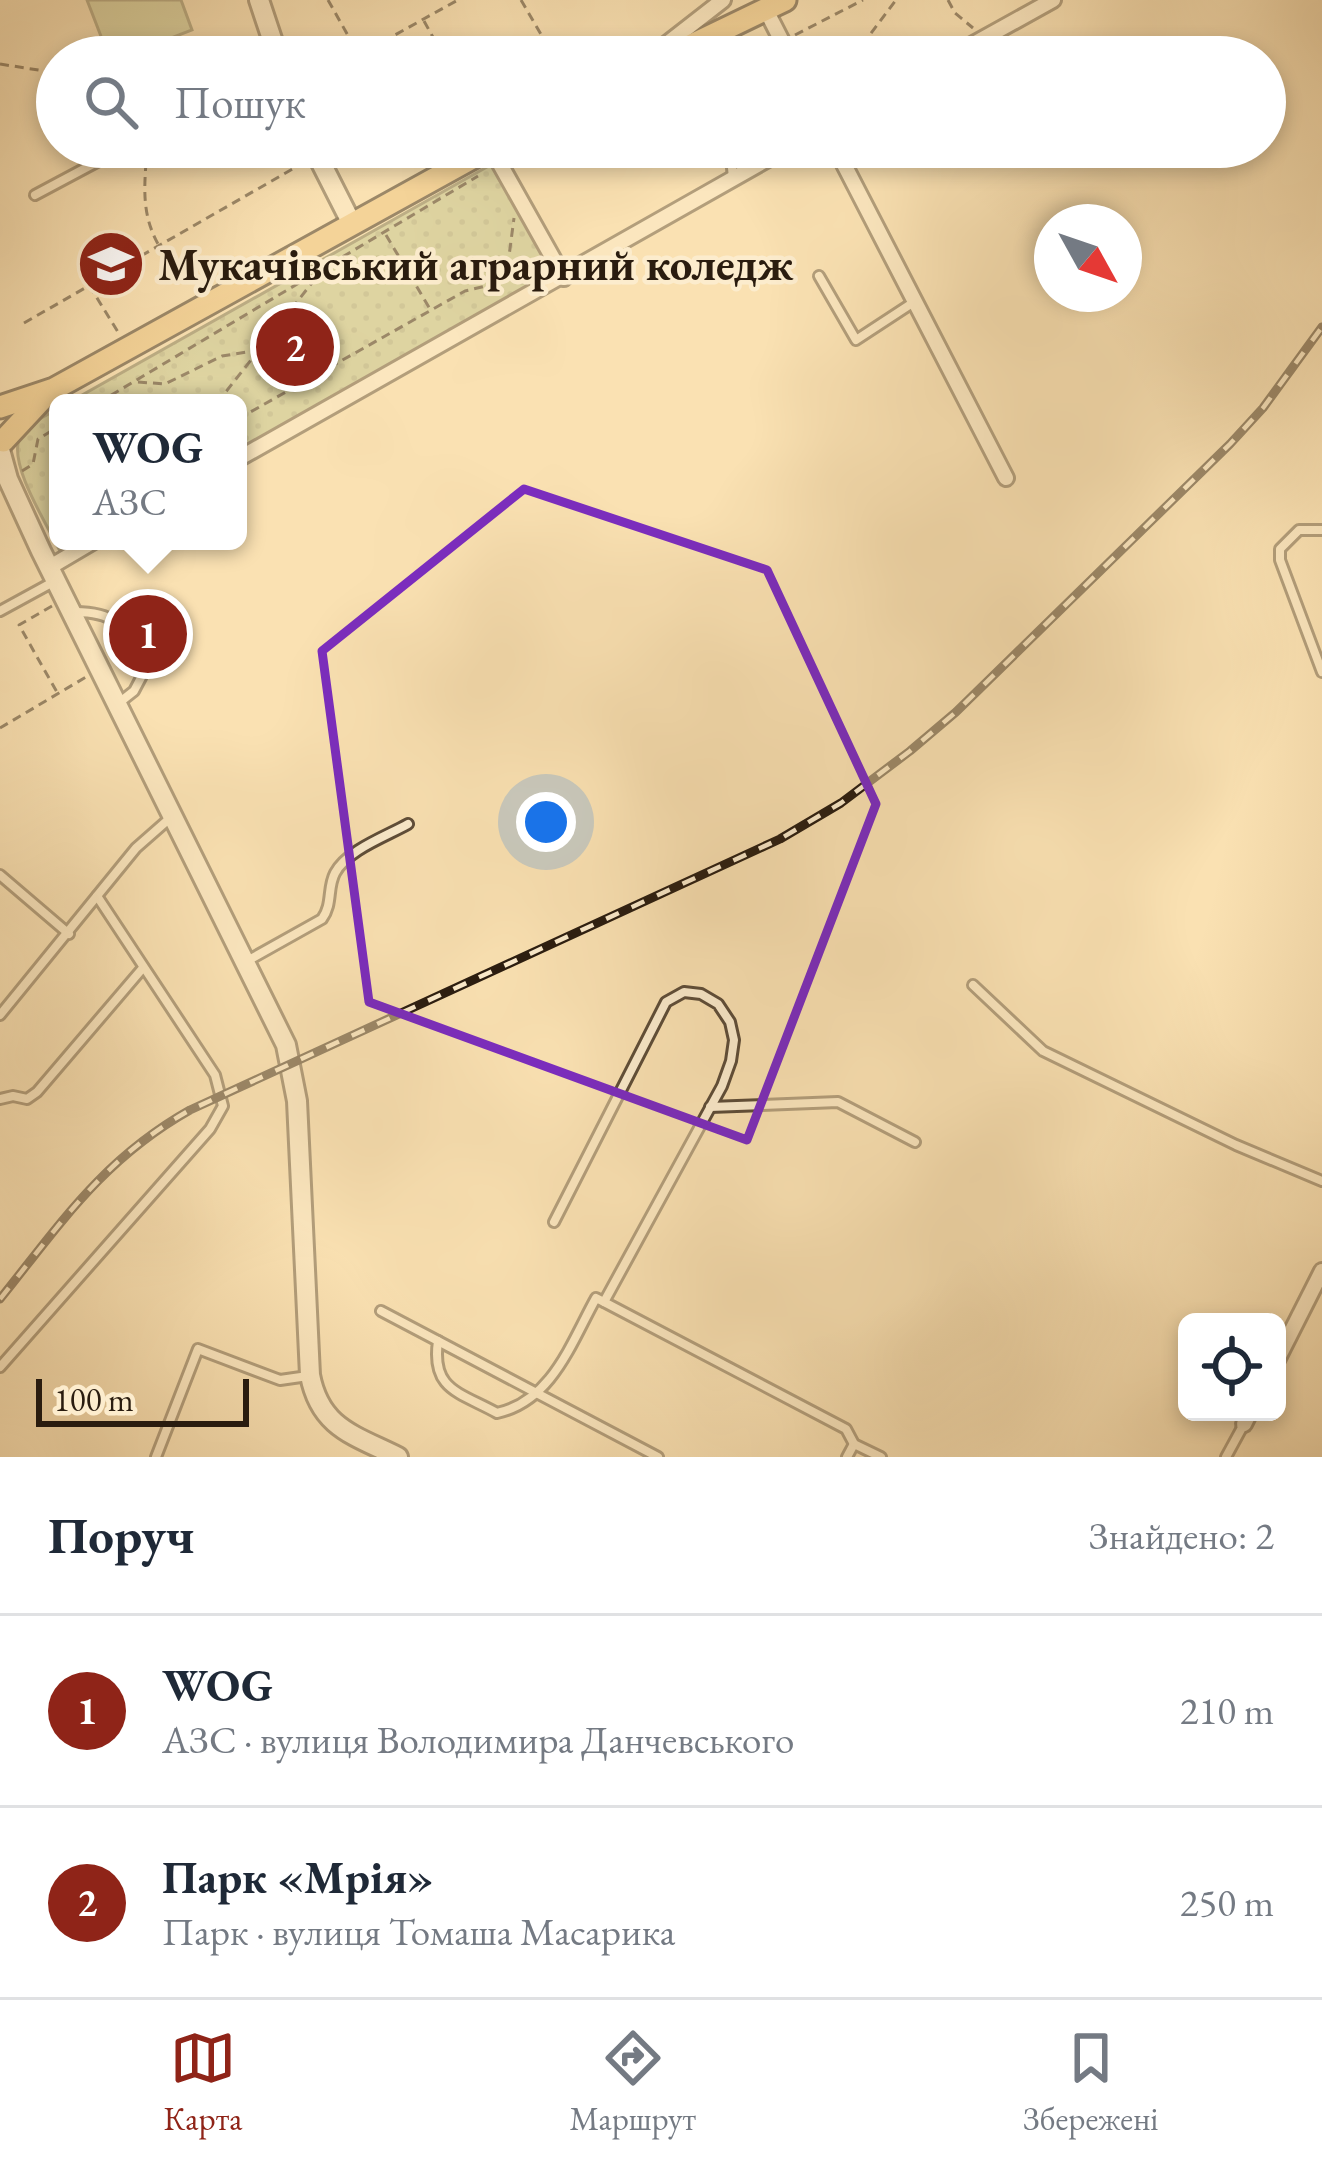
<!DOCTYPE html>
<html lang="uk">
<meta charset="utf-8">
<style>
:root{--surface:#fff;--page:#f2f2f3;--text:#1f2937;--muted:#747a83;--line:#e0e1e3;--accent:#8f2418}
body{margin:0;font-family:"EB Garamond",serif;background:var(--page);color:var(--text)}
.controls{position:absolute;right:36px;bottom:36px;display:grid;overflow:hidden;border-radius:18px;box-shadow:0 6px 18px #0003}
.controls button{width:108px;height:108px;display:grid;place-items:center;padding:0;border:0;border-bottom:3px solid var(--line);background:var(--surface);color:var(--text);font:60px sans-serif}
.compass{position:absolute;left:1034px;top:204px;width:108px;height:108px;border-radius:50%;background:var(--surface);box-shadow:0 6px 18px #0003;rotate:130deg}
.scale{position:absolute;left:36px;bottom:30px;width:213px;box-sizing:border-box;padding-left:12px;border:6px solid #2a1c0f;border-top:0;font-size:33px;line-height:42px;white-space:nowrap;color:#2a1c0f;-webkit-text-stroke:9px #fceccd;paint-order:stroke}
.you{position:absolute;left:546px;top:822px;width:42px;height:42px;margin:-30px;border:9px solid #fff;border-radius:50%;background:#1a73e8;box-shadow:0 0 0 18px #1a73e833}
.badge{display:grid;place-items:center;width:78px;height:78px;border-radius:50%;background:var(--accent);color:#fff;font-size:39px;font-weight:700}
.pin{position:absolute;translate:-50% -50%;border:6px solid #fff;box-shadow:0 3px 12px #0006}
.popup{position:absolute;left:49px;top:394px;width:198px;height:156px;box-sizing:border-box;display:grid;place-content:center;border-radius:18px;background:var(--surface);filter:drop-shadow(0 3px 9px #0005);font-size:39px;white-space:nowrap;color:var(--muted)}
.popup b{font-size:45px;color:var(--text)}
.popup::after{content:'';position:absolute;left:50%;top:100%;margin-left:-24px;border:24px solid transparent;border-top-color:var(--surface)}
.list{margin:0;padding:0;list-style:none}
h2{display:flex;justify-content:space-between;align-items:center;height:156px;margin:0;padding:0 48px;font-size:51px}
h2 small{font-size:39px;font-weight:400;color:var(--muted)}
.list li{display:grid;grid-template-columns:78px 1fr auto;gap:36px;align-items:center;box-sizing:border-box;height:192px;padding:0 48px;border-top:3px solid var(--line)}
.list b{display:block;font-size:45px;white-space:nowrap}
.list p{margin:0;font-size:39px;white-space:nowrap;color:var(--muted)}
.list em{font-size:39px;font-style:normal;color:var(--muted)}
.icon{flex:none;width:66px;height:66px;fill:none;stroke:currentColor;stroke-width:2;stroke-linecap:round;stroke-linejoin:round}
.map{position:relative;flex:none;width:1322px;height:1457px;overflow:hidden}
.search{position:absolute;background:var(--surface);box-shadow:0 6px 18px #0003;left:36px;right:36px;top:36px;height:132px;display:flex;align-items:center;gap:30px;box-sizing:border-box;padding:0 42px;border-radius:66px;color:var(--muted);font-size:45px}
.sheet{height:540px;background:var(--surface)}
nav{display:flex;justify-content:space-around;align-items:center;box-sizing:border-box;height:168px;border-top:3px solid var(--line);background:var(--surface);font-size:33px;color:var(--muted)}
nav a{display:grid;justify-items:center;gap:6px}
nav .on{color:var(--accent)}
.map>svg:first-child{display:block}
.grass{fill:url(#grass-dots);stroke:#73704e;stroke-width:3}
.pitch{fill:#bcc38d;stroke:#73704e;stroke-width:3}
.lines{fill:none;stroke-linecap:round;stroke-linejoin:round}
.service-casing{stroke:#5e4d38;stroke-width:14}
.minor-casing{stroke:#5e4d38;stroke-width:20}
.tertiary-casing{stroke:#5e4d38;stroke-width:24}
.primary-casing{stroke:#2a1c0f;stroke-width:27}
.path{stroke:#2a1c0f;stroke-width:3;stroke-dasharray:9 6;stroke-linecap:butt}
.service{stroke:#fceccd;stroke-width:8}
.minor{stroke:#fceccd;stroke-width:14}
.tertiary{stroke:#fceccd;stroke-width:18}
.primary{stroke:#edc079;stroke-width:21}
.rail-casing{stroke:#2a1c0f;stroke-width:9}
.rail{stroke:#fceccd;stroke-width:4.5;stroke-dasharray:14;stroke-linecap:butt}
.marked{fill:none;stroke:#7b2cbf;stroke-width:9;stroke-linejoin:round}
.labels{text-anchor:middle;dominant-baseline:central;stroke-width:9;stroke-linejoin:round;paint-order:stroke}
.poi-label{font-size:45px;font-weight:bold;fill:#2a1c0f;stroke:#fceccd;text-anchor:start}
</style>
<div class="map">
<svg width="1322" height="1457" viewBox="0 0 1322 1457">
<defs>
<pattern id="grass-dots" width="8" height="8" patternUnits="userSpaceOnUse" patternTransform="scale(3)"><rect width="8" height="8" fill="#bcc38d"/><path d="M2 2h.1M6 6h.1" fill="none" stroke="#a2a778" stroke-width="1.8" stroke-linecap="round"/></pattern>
</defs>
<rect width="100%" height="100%" fill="#fae1b2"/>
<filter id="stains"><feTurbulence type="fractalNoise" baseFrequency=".00167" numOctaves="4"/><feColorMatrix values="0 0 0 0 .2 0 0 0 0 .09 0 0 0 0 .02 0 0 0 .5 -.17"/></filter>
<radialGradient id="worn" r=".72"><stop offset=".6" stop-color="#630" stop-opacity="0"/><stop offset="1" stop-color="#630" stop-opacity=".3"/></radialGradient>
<g class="grass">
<path d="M 494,163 L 553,272 L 238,453 L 238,403 L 68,403 Z"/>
<path d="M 58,409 L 58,541 L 79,541 L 60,551 C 48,526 7,463 20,437 C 28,423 45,416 58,409 Z"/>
</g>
<path class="pitch" d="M 87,0 L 181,0 L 192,30 L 122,57 L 109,57 Z"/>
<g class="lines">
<defs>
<g id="service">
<path d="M 730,147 L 733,178"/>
<path d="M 35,195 L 125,147"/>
<path d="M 819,276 L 856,340 L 914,302"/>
<path d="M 1322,530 L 1299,530 L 1280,549 L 1280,560 L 1322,672"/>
<path d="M 0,611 L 55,581"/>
<path d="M 75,612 C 125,612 123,633 144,672 L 134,691 L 120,702"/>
<path d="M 0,875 L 69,934"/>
<path d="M 247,961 L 322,919 C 333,904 327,888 335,873 C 347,850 387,836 408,824"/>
<path d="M 973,985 L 1043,1051 L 1236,1145 L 1322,1181"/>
<path d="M 0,1015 L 136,848 L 169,819"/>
<path d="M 0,1099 L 13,1096 L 27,1099 L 37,1092 L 142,969"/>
<path d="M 710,1107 L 838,1102 L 915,1142"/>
<path d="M 554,1222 L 666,1002 L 684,992 L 701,994 L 718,1004 L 730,1022 L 734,1040 L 731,1061 L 722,1086 L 604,1302 L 846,1429 L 854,1444 L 881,1457"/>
<path d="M 381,1311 L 438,1341 C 431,1390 459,1392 497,1413 C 552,1401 571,1343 596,1298 L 604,1302"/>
<path d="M 438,1341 L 658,1457"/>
<path d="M 0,1367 L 210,1129 L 223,1106 L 215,1075 L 97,896"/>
<path d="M 156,1457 L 198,1349 L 280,1380 L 308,1376"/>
<path d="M 847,1457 L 854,1444"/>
<path d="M 1226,1457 L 1244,1424"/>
</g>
<g id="minor">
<path d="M 766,10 L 790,57"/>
<path d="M 650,57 L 723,0"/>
<path d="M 950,57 L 1053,0"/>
<path d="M 835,147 L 1006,478"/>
<path d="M 491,148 L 564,278"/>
<path d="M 238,459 L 789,147"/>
<path d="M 50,567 L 94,541"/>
<path d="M 1277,1360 L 1322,1271"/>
<path d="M 1244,1424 L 1250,1412"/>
</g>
<g id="tertiary">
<path d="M 259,0 L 278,57"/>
<path d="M 313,147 L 352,224"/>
<path d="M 0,450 L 8,479 L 41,551 L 286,1045 L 297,1101 L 310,1375 C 320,1428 354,1435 398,1457"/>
</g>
<g id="primary">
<path d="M 667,57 L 785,0"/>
<path d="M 0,407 L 54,389 L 492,147"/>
<path d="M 3,441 L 44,397"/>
</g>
</defs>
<use href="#service" class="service-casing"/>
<use href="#minor" class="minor-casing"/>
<use href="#tertiary" class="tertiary-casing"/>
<use href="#primary" class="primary-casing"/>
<g class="path">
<path d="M 328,0 L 359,55 L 456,1"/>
<path d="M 521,0 L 542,36 L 519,48 L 524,57"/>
<path d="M 948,0 L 955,13 L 973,28"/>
<path d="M 424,21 L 434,39"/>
<path d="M 795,35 L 863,0"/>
<path d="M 505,57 L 518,49"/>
<path d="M 853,57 L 896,0"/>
<path d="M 0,64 L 57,73"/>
<path d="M 147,147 C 145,183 140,211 158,244"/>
<path d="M 386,235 L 430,309"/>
<path d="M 89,285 L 118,332"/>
<path d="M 495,294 L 508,264 L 514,218"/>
<path d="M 24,323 L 303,163"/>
<path d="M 138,382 L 165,384 L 222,356 L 253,351"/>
<path d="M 98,403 L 478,176"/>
<path d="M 217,403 L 319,274"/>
<path d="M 238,419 L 465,291 L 486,286 L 500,277"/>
<path d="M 22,471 L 33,464 L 38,439 L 58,427"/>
<path d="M 52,606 L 19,625 L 58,694"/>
<path d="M 0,728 L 86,677"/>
</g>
<use href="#service" class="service"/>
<use href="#minor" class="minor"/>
<use href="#tertiary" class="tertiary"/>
<use href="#primary" class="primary"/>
<defs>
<path id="rail" d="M 0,1299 C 61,1223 103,1159 190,1110 L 780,839 L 841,803 L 910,751 L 956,712 L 1230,444 L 1263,408 L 1322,327"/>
</defs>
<use href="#rail" class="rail-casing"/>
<use href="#rail" class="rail"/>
</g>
<path d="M0 0H1322V1457H0ZM 524,489 L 767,570 L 876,804 L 747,1140 L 369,1002 L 322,651 Z" fill="#fae1b2" fill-opacity=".55" fill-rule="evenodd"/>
<path class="marked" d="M 524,489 L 767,570 L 876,804 L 747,1140 L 369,1002 L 322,651 Z"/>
<defs>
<symbol id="university-disc" viewBox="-11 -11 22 22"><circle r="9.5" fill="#8f2418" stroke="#fceccd"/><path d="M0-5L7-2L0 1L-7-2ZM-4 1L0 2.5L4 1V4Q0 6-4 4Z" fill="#fff"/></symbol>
</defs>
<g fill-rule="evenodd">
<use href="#university-disc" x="73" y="226" width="76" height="76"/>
</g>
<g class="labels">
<g class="poi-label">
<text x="158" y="264">Мукачівський аграрний коледж</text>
</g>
</g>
<rect width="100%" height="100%" filter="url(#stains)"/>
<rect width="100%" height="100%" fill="url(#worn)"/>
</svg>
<div class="controls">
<button><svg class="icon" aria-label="locate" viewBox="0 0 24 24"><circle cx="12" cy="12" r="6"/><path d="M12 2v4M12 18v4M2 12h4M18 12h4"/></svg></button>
</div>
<svg class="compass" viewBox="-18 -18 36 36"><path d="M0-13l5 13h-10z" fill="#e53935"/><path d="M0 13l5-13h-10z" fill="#747a83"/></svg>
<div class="scale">100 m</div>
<div class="you"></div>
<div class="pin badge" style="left:148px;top:634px">1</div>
<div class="popup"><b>WOG</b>АЗС</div>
<div class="pin badge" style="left:295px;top:347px">2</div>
<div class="search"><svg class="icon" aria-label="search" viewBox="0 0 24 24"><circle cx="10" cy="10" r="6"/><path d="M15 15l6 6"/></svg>Пошук</div>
</div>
<section class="sheet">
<h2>Поруч<small>Знайдено: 2</small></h2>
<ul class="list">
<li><span class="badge">1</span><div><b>WOG</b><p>АЗС · вулиця Володимира Данчевського</p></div><em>210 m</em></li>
<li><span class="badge">2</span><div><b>Парк «Мрія»</b><p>Парк · вулиця Томаша Масарика</p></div><em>250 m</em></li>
</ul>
</section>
<nav>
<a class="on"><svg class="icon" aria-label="map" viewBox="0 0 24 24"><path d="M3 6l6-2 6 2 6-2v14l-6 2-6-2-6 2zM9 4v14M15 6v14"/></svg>Карта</a>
<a><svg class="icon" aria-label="directions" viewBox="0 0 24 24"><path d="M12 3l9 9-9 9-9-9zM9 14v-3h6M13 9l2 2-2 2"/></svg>Маршрут</a>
<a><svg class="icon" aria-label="saved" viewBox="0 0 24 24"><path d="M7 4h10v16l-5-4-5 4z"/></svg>Збережені</a>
</nav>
